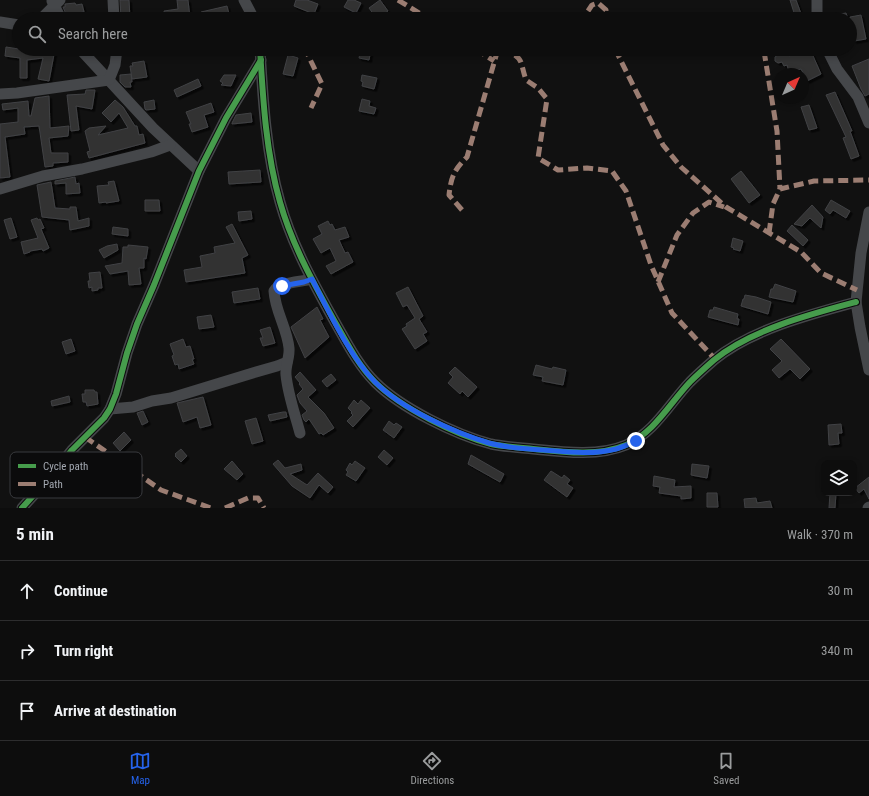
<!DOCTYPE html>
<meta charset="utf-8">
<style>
:root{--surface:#0d0d0d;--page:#1b1b1b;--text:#f1f3f6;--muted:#9a9c9d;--line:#2d2d2e;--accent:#2563eb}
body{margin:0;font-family:"Roboto Condensed",sans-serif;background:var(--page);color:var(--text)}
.controls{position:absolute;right:12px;bottom:12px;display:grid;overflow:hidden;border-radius:8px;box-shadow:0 2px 6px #0003}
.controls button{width:36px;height:36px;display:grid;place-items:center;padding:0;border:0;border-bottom:1px solid var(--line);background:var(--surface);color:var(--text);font:20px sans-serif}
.compass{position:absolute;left:773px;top:68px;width:36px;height:36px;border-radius:50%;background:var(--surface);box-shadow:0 2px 6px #0003;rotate:44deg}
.stop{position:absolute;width:12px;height:12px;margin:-9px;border:3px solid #2563eb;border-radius:50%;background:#fff}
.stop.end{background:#2563eb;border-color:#fff;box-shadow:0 1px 4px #0008}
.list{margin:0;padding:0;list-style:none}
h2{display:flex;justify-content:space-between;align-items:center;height:52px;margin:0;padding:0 16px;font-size:17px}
h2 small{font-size:13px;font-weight:400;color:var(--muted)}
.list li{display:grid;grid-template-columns:26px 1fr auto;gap:12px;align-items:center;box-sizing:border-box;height:60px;padding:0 16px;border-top:1px solid var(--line)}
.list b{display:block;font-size:15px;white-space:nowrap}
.list em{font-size:13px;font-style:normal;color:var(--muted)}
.icon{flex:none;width:22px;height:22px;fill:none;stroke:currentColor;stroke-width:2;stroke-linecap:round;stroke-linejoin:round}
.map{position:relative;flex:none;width:869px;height:508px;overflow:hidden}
.search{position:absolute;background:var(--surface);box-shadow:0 2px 6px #0003;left:12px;right:12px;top:12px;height:44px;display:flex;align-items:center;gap:10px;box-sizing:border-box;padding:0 14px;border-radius:22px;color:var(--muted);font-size:15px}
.sheet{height:232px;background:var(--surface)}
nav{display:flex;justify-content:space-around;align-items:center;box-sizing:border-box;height:56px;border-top:1px solid var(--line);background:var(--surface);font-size:11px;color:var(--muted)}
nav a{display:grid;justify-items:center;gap:2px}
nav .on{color:var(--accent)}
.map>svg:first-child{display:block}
.building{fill:#313133;stroke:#414244;filter:url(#shadow)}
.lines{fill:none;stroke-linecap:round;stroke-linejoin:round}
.minor{stroke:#45474a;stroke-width:11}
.quiet{stroke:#9b7d72;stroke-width:5;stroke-dasharray:10 5;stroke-linecap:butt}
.cycleway-casing{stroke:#0b0b0c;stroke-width:8}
.cycleway{stroke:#469c4c;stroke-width:6}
.route{stroke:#2563eb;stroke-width:5}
.key{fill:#0b0b0c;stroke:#393a3e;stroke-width:1}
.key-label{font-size:11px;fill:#a3a8b1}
</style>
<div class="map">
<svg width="869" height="508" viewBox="0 0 869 508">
<defs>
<filter id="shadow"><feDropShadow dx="2.5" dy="2.5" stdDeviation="0" flood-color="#0009"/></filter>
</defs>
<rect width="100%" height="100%" fill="#111"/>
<g class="building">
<path d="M 120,0 L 129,0 L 130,19 L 121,19 Z"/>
<path d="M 177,0 L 188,0 L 190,18 L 165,19 L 164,11 L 178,9 Z"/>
<path d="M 296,0 L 307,0 L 318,4 L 314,14 L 294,6 Z"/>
<path d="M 348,0 L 354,0 L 361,3 L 356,13 L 344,7 Z"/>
<path d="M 380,0 L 388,11 L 377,19 L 369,8 Z"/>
<path d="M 790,0 L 796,0 L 803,19 L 796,19 Z"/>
<path d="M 75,3 L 76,5 L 82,4 L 84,12 L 78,13 L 79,19 L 68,19 L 63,7 L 65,7 L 65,4 Z"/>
<path d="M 227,6 L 229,14 L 209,19 L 202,19 L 201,12 Z"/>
<path d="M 846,13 L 848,19 L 830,19 L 829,16 Z"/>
<path d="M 861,15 L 866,39 L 854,41 L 852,31 L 850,31 L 850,17 Z"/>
<path d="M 6,47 L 19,49 L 55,49 L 49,81 L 38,79 L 43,58 L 27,60 L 27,78 L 20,78 L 20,58 L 5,56 Z"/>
<path d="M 361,49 L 371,49 L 369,60 L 359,58 Z"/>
<path d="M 804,49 L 810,49 L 821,74 L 807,81 L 801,69 L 789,72 L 787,65 L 784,66 L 782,62 L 778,63 L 775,61 L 775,57 L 781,53 L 781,52 L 786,50 L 789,56 Z"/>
<path d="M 288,55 L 298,58 L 293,76 L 283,74 Z"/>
<path d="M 869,59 L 869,94 L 865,96 L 861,89 L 852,66 Z"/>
<path d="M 144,61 L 147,77 L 132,79 L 130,66 L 133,66 L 132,63 Z"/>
<path d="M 131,74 L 132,82 L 130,82 L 131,87 L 125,87 L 120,82 L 120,75 Z"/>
<path d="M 224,75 L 236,75 L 231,86 L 221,85 L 223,83 L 220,81 Z"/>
<path d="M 362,75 L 377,78 L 374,89 L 362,86 L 363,82 L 361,81 Z"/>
<path d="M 198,79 L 201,86 L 177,97 L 174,90 Z"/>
<path d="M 86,90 L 95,90 L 92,109 L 76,106 L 79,130 L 71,131 L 67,95 L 85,94 Z"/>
<path d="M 835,92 L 852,131 L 850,131 L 859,156 L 851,159 L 843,138 L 846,137 L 826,95 Z"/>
<path d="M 49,96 L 50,128 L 69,126 L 68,136 L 49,138 L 51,153 L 68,153 L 68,162 L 53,163 L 53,166 L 45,167 L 39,126 L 24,127 L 25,134 L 5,137 L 10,177 L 0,178 L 0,124 L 18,122 L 18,108 L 3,110 L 2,104 L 28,101 L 29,116 L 31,116 L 35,98 Z"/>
<path d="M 362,99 L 370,101 L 369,106 L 376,108 L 374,114 L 359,111 Z"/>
<path d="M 115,100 L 123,107 L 135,126 L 137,126 L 139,135 L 143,134 L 145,143 L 89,158 L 87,152 L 90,151 L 85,131 L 89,128 L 106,126 L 98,135 L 128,128 L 119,113 L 111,122 L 102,113 Z"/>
<path d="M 154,100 L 155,109 L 146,110 L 145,109 L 144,102 Z"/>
<path d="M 211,103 L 214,112 L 204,115 L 208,127 L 192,132 L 189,124 L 191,124 L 186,112 Z"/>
<path d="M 809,105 L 817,128 L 809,130 L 801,107 Z"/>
<path d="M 251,113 L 252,122 L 232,124 L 232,123 L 236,115 Z"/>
<path d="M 260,170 L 261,182 L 229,184 L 228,172 Z"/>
<path d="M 741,171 L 760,195 L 749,203 L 731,179 Z"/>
<path d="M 75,177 L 76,184 L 79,183 L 80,193 L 66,194 L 66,183 L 55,184 L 55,181 Z"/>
<path d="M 114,181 L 119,201 L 106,203 L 106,202 L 99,203 L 97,186 L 109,185 L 108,182 Z"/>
<path d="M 51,182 L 55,208 L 70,209 L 70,207 L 76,207 L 78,221 L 89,218 L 89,226 L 70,230 L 69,220 L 42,217 L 37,185 Z"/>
<path d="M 145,200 L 159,200 L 160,211 L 145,211 Z"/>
<path d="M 831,200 L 850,211 L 846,218 L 833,210 L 830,214 L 825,210 Z"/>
<path d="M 812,205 L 823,217 L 821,228 L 810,218 L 802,226 L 794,224 Z"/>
<path d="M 251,211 L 252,219 L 239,221 L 238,212 Z"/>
<path d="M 11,218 L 17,237 L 10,239 L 4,220 Z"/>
<path d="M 37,218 L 38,220 L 40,219 L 44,228 L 41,229 L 49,248 L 43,251 L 42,249 L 30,251 L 30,252 L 24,254 L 21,242 L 38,238 L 31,220 Z"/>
<path d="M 328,221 L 330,225 L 332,224 L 335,230 L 345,227 L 349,237 L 339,240 L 345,253 L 348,252 L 353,262 L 331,274 L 326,266 L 336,261 L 330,248 L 321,253 L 313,239 L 322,234 L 318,226 Z"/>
<path d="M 232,224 L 248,255 L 242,258 L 245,273 L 186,282 L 184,270 L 202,267 L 200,256 L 215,253 L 214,247 L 235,243 L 226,227 Z"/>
<path d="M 792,225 L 808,240 L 803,246 L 787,231 Z"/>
<path d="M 113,227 L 128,229 L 128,236 L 112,234 Z"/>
<path d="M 733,238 L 743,241 L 740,251 L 733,249 L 734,248 L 731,247 Z"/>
<path d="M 117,244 L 118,250 L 104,258 L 99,250 L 107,246 Z"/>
<path d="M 128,245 L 148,247 L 146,259 L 144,258 L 144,268 L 139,268 L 141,284 L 129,285 L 128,271 L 110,274 L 105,266 L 122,263 L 123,247 L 128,247 Z"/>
<path d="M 100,272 L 102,288 L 98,288 L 98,290 L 92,291 L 92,287 L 89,288 L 88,281 L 90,281 L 89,273 Z"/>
<path d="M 775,284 L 796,291 L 793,302 L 769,297 L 771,289 L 773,289 Z"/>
<path d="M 408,287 L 423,316 L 419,319 L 427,332 L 423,334 L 427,341 L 415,349 L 402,329 L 407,326 L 406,324 L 415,318 L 407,305 L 403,307 L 396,293 Z"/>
<path d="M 258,288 L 260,299 L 234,303 L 232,292 Z"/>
<path d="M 745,295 L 756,297 L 771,302 L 768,314 L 741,306 L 743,299 L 744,299 Z"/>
<path d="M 317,307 L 323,319 L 320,320 L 329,337 L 305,358 L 291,327 Z"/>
<path d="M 714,307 L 738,314 L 737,319 L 739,319 L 738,325 L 708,317 L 710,310 L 713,310 Z"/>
<path d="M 211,315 L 214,327 L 199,329 L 197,317 Z"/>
<path d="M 270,327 L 275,343 L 263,346 L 260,338 L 263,338 L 260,330 Z"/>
<path d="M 71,339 L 75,351 L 66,354 L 62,342 Z"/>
<path d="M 183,339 L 186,347 L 190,346 L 194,359 L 192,359 L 194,364 L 179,369 L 178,364 L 175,365 L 172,356 L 174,355 L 170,344 Z"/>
<path d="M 781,339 L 810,369 L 800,379 L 790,369 L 779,378 L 772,370 L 782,361 L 770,349 Z"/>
<path d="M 536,365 L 552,369 L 553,367 L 566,370 L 563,385 L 542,381 L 543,377 L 533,375 Z"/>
<path d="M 455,367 L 477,387 L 468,397 L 462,391 L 460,394 L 448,383 L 453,377 L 449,373 Z"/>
<path d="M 300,372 L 316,390 L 308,397 L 324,413 L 334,428 L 323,435 L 321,433 L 319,434 L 309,419 L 306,422 L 304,420 L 302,415 L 307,411 L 300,403 L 297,395 L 303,389 L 299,384 L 300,383 L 295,377 Z"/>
<path d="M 331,374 L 336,380 L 327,387 L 322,381 Z"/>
<path d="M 85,390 L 94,390 L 95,392 L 97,392 L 98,404 L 87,406 L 86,402 L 83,402 L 82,394 L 85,394 Z"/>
<path d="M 69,396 L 70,402 L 52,406 L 51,401 Z"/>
<path d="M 203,397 L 211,425 L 200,428 L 197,417 L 183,422 L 177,403 Z"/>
<path d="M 354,400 L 358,404 L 361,400 L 370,408 L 353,427 L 347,421 L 353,415 L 351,413 L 352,412 L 348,408 Z"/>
<path d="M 143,411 L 148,422 L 142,425 L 137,413 Z"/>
<path d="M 283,412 L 286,412 L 287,417 L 270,421 L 268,415 Z"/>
<path d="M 256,418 L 263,441 L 252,444 L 245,421 Z"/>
<path d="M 389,421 L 394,425 L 396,423 L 402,427 L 394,438 L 383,430 Z"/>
<path d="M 841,424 L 842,433 L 838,433 L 839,444 L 829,445 L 828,425 Z"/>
<path d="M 124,432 L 131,440 L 120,451 L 113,443 Z"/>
<path d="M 181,449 L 187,456 L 181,462 L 175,456 L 176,455 L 175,454 Z"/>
<path d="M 384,450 L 393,458 L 387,465 L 378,457 Z"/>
<path d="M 471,455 L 504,474 L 500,482 L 468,464 Z"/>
<path d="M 278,460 L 285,468 L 301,464 L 302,470 L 290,474 L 307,485 L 318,473 L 333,487 L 328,493 L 319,485 L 310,498 L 292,486 L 273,464 Z"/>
<path d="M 232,461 L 243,474 L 237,480 L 224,469 Z"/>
<path d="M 355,461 L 365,468 L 356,481 L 346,475 L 348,472 L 346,470 L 350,463 L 352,465 Z"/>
<path d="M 692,464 L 709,466 L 707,478 L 691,475 Z"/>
<path d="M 551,471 L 562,478 L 564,475 L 570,480 L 567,484 L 573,488 L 567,497 L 544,480 Z"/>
<path d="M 654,476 L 675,480 L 674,487 L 691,486 L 691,498 L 681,499 L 681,496 L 659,493 L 660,487 L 653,486 Z"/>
<path d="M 869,477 L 869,499 L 864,489 L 859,493 L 855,488 Z"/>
<path d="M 707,493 L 717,493 L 718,507 L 707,507 Z"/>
<path d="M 830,493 L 836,493 L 835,508 L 829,508 Z"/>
<path d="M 756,498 L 757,503 L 770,501 L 772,508 L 745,508 L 744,499 Z"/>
</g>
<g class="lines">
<g class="minor">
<path d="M 113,0 L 114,19"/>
<path d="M 244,0 L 254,19"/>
<path d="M 52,1 L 61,19"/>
<path d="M 41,19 L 60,0"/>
<path d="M 817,19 L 817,0"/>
<path d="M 0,22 L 19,25"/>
<path d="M 80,49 L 153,128 L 199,171"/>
<path d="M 260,49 C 263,100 266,153 280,202 C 292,245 314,284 335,322 C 347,343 358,365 375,382 C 401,408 456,435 491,444 C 501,446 512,447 523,448 C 556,451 595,458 626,445 C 654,433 670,403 690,382 C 698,374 706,367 714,360 C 750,330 811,314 856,302"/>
<path d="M 827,49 L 837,69 L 858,97 L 869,123"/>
<path d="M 0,94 L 17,93 L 109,80 L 115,65 L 117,49"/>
<path d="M 0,189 L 43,176 L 82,169 L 151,152 L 170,145"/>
<path d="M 869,212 L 861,253 L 856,302 L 860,327 L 869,370"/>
<path d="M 110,409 L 133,407 L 152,401 L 171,398 L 256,372 L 277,366 L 287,362"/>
<path d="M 300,433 C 295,414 288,395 286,375 C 285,366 290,357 289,348 C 287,328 275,311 274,291 C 279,282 302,282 311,279"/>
<path d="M 22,508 L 51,476 L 72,450 L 104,418 L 110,409 L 116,394 L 127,353 L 137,324 L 154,285 L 199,171 L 226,118 L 261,60"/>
<path d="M 868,508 L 869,507"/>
</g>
<g class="quiet">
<path d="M 398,0 L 429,19"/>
<path d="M 588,11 L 592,5 L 598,3 L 606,10 L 605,19"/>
<path d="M 302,49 L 306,51 L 322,84 L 311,108"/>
<path d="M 476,49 L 494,61"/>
<path d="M 501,49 C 525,58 519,59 526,80 L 538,88 L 547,99 L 538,158 L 558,170 L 587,168 L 612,171 L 626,191 L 651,265 L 672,313 L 715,359"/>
<path d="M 615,49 L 663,145 L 681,167 L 726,207 L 801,252 L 821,273 L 857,290"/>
<path d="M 764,51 L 777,131 L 780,189"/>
<path d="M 462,210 L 449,195 C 451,177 454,170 467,157 L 498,49 L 501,49"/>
<path d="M 769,233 L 773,204 L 780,189 L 814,181 L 869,180"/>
<path d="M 658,282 L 677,235 L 693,213 L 709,202 L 724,207"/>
<path d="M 85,437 L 161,490 L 211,508"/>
<path d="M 225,508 L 248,498 L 258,498 L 264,508"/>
</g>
<defs>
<g id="cycleway">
<path d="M 260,49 C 263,100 266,153 280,202 C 292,245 314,284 335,322 C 347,343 358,365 375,382 C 401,408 456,435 491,444 C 501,446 512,447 523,448 C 556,451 595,458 626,445 C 654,433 670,403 690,382 C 698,374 706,367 714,360 C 750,330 811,314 856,302"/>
<path d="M 22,508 L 51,476 L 72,450 L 104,418 L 110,409 L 116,394 L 127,353 L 137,324 L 154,285 L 199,171 L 226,118 L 261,60"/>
</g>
</defs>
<use href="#cycleway" class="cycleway-casing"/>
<use href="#cycleway" class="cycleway"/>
</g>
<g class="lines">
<path class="route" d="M 282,286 L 304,282 L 312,279 C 329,312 349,355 375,382 C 402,409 453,432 489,443 C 507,448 526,449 543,450 C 567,452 593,455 616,449 C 623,447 629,444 636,441"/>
</g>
<rect x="10" y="452" width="132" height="46" rx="6" class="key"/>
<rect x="18" y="464" width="18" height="4" fill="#469c4c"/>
<rect x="18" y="482" width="18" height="4" fill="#9b7d72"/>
<g class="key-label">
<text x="43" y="470">Cycle path</text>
<text x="43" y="488">Path</text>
</g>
</svg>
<div class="controls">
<button><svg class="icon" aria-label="layers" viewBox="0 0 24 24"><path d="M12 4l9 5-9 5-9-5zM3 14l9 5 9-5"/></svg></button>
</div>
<svg class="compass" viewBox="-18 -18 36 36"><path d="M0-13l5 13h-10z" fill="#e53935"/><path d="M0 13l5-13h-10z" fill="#9a9c9d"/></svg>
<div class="stop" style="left:282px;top:286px"></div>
<div class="stop end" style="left:636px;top:441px"></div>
<div class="search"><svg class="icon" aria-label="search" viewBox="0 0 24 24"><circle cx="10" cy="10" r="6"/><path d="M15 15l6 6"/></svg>Search here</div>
</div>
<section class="sheet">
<h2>5 min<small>Walk · 370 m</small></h2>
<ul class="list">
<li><svg class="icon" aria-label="ahead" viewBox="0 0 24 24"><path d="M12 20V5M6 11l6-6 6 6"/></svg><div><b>Continue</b></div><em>30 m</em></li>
<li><svg class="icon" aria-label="right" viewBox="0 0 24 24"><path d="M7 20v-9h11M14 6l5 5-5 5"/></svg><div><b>Turn right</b></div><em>340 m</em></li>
<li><svg class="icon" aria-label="arrive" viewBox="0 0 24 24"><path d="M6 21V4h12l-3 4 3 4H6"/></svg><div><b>Arrive at destination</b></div></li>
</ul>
</section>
<nav>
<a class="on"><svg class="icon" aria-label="map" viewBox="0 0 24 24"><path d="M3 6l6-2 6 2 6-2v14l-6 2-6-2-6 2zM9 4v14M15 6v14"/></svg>Map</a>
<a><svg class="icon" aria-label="directions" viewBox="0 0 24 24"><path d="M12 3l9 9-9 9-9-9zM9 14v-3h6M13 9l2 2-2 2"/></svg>Directions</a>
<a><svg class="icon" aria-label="saved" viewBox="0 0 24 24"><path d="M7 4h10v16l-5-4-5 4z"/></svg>Saved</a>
</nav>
